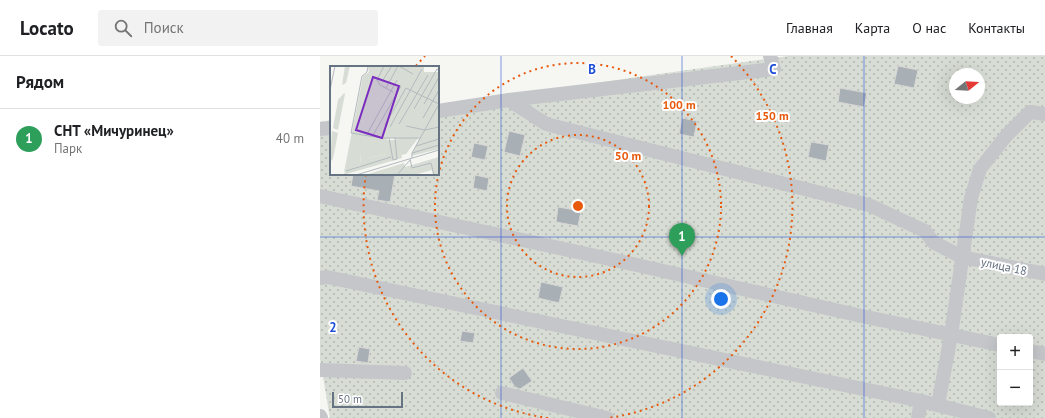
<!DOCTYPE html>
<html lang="ru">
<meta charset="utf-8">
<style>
:root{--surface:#fff;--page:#f2f2f2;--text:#202124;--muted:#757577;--line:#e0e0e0;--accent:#0f766e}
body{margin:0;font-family:"PT Sans",sans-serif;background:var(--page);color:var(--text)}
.controls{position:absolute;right:12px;bottom:12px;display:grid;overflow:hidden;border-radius:4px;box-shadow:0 4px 16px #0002}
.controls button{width:36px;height:36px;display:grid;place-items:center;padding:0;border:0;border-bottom:1px solid var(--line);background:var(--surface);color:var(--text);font:20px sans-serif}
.compass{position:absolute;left:629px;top:12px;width:36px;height:36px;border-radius:50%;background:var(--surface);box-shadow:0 4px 16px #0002;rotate:72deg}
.scale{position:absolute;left:12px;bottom:10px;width:71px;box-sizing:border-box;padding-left:4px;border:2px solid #667383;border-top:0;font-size:11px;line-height:14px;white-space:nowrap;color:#667383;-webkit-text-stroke:3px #fff;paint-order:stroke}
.you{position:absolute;left:401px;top:243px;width:14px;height:14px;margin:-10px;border:3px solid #fff;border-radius:50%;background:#1a73e8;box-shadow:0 0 0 6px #1a73e833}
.badge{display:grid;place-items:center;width:26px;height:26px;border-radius:50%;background:var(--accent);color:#fff;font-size:13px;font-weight:700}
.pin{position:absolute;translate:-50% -33px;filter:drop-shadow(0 1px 2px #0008)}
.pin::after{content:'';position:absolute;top:21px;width:14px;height:12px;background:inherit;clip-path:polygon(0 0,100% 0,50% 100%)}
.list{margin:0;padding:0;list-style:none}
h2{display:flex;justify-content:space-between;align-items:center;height:52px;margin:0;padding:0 16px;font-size:17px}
h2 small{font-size:13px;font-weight:400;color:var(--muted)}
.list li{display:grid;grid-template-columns:26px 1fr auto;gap:12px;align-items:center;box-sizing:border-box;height:60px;padding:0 16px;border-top:1px solid var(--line)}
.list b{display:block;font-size:15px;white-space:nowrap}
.list p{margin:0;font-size:13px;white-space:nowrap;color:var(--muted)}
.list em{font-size:13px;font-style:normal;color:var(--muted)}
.icon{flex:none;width:22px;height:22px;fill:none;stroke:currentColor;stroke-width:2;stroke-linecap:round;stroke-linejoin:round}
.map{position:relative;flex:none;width:725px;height:362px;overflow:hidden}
header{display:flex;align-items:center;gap:24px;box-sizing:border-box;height:56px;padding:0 20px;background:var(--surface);border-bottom:1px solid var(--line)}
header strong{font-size:19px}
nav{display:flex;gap:22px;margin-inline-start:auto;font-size:14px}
.search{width:280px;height:36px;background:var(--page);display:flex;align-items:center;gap:10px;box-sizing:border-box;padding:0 14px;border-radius:4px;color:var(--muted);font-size:15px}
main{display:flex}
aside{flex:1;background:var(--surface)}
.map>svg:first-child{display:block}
.garden{fill:url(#garden-dots);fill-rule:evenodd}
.building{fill:#a8afb5;stroke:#d7d7d5}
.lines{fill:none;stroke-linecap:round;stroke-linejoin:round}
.minor{stroke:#c4c6ca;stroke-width:14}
.grid{fill:none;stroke:#1d4ed8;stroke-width:1;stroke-opacity:0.55}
.ring{fill:none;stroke:#e8590c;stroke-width:2;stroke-dasharray:2 4}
.labels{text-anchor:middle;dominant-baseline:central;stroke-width:4;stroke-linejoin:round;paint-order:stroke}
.street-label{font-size:12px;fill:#667383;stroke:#fff}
.inset-road{fill:none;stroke:#b3babf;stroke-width:1}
.view{fill:#7b2cbf;fill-opacity:0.15;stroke:#7b2cbf;stroke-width:2}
.inset-edge{fill:none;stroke:#667383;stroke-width:2}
.grid-label{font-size:13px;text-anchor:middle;font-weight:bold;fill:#1d4ed8;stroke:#fff;stroke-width:4;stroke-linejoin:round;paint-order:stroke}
.centre{fill:#e8590c;stroke:#fff;stroke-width:2}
.ring-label{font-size:12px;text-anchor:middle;font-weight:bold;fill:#e8590c;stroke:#fff;stroke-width:4;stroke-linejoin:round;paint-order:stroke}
</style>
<header>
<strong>Locato</strong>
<div class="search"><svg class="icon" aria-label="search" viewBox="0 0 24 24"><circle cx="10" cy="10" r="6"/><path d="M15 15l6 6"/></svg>Поиск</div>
<nav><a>Главная</a><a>Карта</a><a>О нас</a><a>Контакты</a></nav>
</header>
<main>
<aside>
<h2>Рядом<small></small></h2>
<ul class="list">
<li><span class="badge" style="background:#2e9e5b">1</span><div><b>СНТ «Мичуринец»</b><p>Парк</p></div><em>40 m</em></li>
</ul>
</aside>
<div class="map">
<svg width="725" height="362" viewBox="0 0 725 362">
<defs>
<pattern id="garden-dots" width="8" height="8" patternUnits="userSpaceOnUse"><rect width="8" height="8" fill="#d7ddd4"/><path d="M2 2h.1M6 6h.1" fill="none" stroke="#b2b8b1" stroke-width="1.8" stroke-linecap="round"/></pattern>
</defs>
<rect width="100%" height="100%" fill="#f6f6f3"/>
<path class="garden" d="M 468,0 L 725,0 L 725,362 L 10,362 L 0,303 L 0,66 L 11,64 L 11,118 L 118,118 L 118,49 ZM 635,18 L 659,18 L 659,42 L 635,42 ZM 680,281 L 710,281 L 710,347 L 680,347 Z"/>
<g class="building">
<path d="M 578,10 L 598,14 L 594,32 L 574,28 Z"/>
<path d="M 520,32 L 547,37 L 544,51 L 518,46 Z"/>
<path d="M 362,62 L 377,65 L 374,81 L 359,78 Z"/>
<path d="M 189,75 L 205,79 L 200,100 L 184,96 Z"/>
<path d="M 491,86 L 509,89 L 506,105 L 488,101 Z"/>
<path d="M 154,87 L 168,90 L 165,104 L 151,101 Z"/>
<path d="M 33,118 L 75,118 L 70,146 L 57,144 L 59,135 L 31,130 Z"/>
<path d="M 155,119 L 169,122 L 167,135 L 153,132 Z"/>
<path d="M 238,151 L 261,155 L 258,170 L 236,166 Z"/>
<path d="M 221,226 L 243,231 L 239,247 L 218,242 Z"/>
<path d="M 142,275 L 155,277 L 153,287 L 140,285 Z"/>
<path d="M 39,291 L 50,293 L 48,307 L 36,305 Z"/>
<path d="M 203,312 L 212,325 L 200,333 L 195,331 L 189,322 Z"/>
</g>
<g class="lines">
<g class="minor">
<path d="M 189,44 L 226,68 L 549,149 L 605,175 L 613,186 L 642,201 L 725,218"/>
<path d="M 118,55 L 189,44 L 454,13 L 450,0"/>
<path d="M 0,73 L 11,72"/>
<path d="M 0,140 L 308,207 L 537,259 L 680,289"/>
<path d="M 0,222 L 7,221 L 601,345 L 669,362"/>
<path d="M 710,295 L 725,298"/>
<path d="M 0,314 L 85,317"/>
<path d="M 182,337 L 287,362"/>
<path d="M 618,349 L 631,279 L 651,142 L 660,113 L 686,80 L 710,56 L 725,58"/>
<path d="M 0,360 L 1,362"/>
<path d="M 598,362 L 601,345"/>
</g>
</g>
<path class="grid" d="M 181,0 L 181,362M 362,0 L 362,362M 544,0 L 544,362M 0,181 L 725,181"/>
<g class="ring">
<circle cx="258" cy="150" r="71"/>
<circle cx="258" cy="150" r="143"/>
<path d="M228 362A214 214 0 0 1 46 118M96 10A214 214 0 0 1 105 0M411 0A214 214 0 0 1 288 362"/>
</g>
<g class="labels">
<g class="street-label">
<text transform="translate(684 210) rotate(12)">улица 18</text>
</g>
</g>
<g transform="translate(10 10)">
<rect width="109" height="109" fill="#f6f6f3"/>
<path d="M 15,0 L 20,0 L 16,17 L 12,19 ZM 38,0 L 50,0 L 38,45 L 33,53 L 32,60 L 36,66 L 92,67 L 76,88 L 71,89 L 68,74 L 60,71 L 56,74 L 56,88 L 39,92 L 30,86 L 31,99 L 14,106 L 33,10 L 39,6 ZM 14,27 L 15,28 L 8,64 L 3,62 L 8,34 ZM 2,65 L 8,67 L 3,93 L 0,96 Z" fill="#d7ddd4"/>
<path d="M 40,0 L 94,0 L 94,6 L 109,6 L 109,83 L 81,90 L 90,71 L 54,72 L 30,69 L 41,10 ZM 56,74 L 69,74 L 72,92 L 13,109 L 17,104 L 31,99 L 30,86 L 36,84 L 39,92 L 56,88 ZM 109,91 L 109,109 L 103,109 L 102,104 L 84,109 L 35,109 L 74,97 L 75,101 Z" fill="#d7ddd4"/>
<path class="inset-road" d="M 38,0 L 37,6 L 32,10 L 21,67 L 51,72 L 90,72M 54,0 L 47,14 L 50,19 L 63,26M 69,0 L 83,8M 53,14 L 61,1M 56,22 L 68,0M 0,24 L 5,0M 94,38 L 109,11M 84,43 L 107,3 L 109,4M 93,52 L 109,24M 69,58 L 98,9M 55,59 L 76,22 L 109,38M 76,60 L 95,64 L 109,61M 60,61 L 92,3M 36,70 L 67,14M 42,71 L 71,20M 59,72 L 63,94 L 67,93 L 65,72M 86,80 L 109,73M 82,87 L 109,79M 82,92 L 82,87 L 109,38M 80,93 L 82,102 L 101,97 L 104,109M 16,105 L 61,91M 26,109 L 109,84M 67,109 L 80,94"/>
<path class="view" d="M 43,11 L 69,20 L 52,72 L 26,64 Z"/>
<rect width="109" height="109" class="inset-edge"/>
</g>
<g class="grid-label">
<text x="272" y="18">B</text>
<text x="453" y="18">C</text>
<text x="13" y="276">2</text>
</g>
<circle cx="258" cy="150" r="6" class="centre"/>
<g class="ring-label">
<text x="359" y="53">100 m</text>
<text x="452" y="64">150 m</text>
<text x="308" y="104">50 m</text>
</g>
</svg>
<div class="controls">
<button>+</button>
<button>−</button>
</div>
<svg class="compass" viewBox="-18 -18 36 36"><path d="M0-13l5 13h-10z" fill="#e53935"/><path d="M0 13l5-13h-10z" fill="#757577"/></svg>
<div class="scale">50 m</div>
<div class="you"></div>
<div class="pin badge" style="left:362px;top:200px;background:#2e9e5b">1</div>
</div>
</main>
